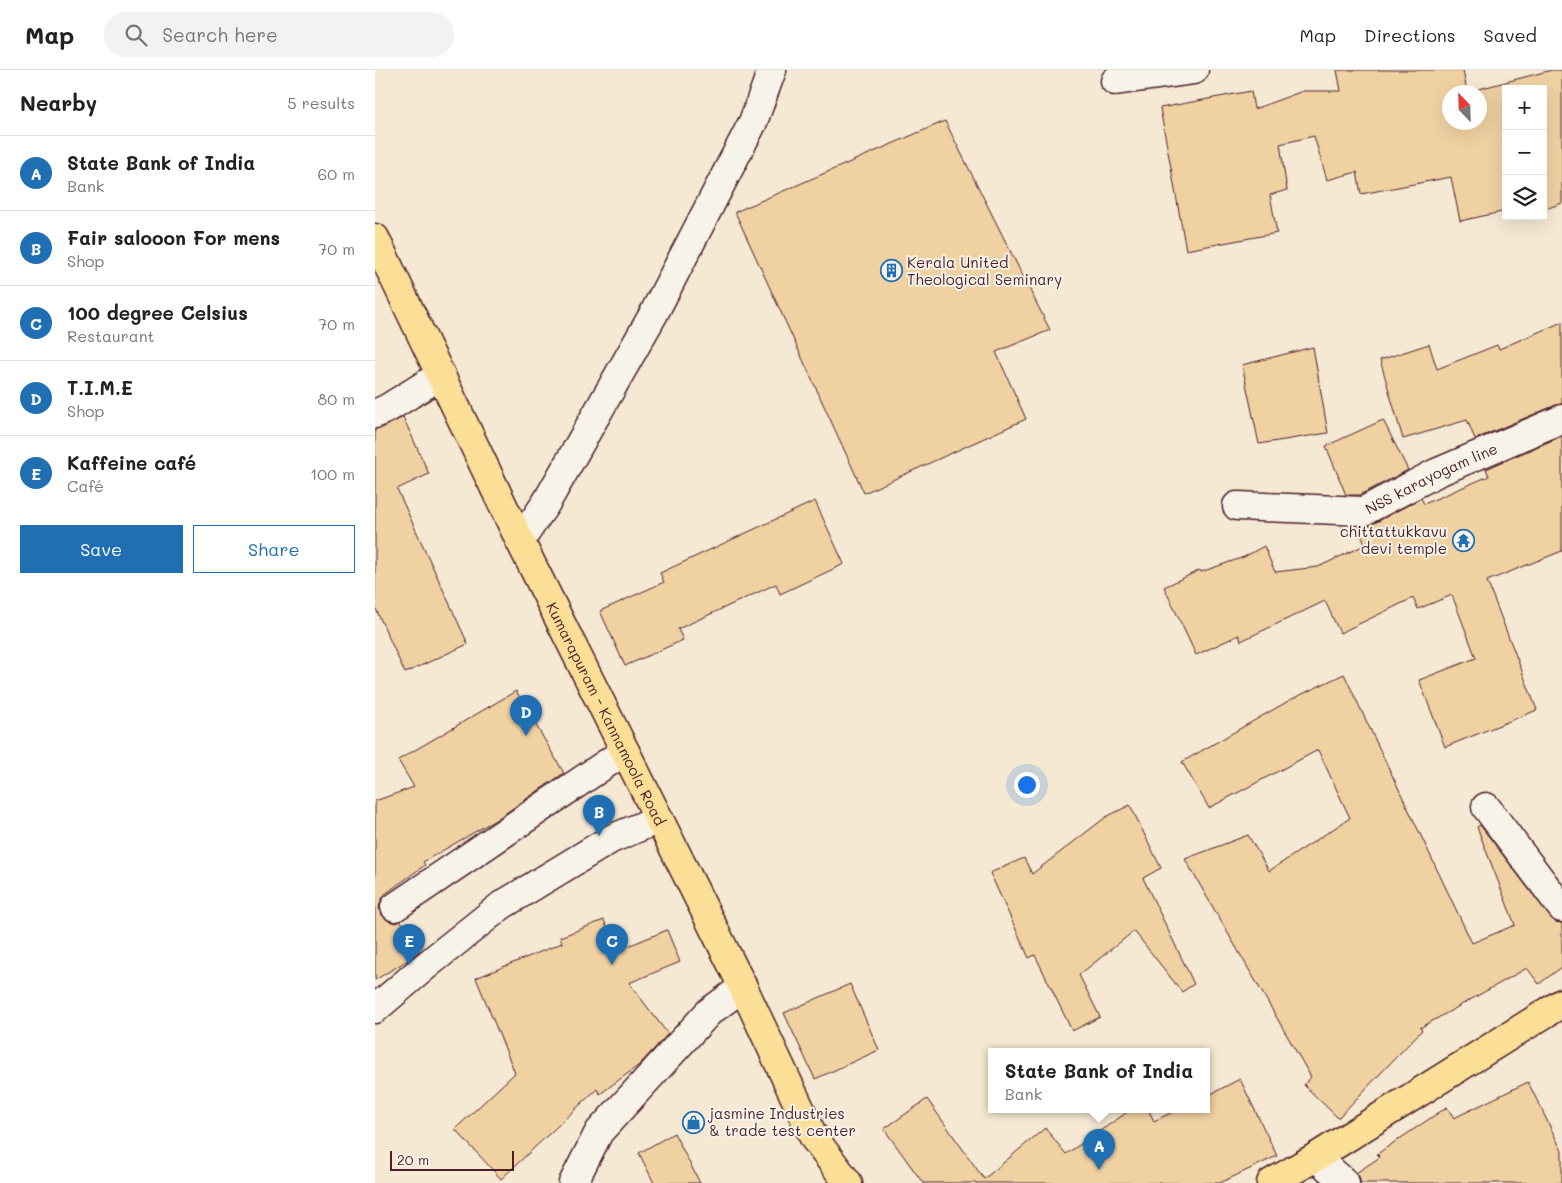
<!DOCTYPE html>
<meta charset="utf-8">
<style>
:root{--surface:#fff;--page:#f2f2f2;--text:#222;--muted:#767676;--line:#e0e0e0;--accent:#1f6fb2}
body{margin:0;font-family:Mali,sans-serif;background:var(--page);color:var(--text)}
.controls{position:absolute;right:15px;top:15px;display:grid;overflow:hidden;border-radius:0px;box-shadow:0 5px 20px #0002}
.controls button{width:45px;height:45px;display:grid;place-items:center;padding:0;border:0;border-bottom:1px solid var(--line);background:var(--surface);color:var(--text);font:25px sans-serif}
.compass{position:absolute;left:1067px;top:15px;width:45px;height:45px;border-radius:50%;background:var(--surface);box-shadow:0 5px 20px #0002;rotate:337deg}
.scale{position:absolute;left:15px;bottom:12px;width:124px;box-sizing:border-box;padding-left:5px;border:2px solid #4a1f2b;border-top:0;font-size:14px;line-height:18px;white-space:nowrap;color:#4a1f2b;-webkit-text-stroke:4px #f7f3e8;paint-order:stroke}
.you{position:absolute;left:651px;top:714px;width:18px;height:18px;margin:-12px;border:4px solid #fff;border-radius:50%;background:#1a73e8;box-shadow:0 0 0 8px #1a73e833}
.badge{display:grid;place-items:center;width:32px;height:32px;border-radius:50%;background:var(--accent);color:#fff;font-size:16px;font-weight:700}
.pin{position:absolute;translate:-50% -41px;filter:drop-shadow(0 1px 2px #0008)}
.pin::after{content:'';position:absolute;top:26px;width:18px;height:15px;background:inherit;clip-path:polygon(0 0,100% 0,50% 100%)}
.popup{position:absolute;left:613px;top:978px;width:222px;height:65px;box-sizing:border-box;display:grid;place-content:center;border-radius:0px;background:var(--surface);filter:drop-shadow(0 1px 4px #0005);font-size:16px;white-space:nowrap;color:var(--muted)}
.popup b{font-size:19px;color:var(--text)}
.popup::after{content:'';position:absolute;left:50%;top:100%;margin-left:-10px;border:10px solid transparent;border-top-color:var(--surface)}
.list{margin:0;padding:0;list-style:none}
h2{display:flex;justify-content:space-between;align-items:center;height:65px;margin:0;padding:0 20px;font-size:21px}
h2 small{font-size:16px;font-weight:400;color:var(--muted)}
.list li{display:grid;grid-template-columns:32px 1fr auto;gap:15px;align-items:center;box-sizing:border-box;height:75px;padding:0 20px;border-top:1px solid var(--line)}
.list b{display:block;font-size:19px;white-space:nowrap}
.list p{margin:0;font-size:16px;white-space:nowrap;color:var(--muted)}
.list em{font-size:16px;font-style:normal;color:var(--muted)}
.actions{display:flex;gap:10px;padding:15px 20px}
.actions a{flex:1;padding:11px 0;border:1px solid var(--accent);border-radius:0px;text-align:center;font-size:18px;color:var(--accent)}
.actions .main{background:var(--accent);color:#fff}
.icon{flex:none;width:28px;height:28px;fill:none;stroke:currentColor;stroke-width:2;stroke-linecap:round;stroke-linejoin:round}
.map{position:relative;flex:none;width:1187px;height:1113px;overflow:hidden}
header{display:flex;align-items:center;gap:30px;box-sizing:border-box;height:70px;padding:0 25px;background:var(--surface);border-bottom:1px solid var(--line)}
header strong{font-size:24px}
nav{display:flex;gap:28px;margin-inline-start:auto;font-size:18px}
.search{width:350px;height:45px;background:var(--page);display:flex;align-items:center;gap:12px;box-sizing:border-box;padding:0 18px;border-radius:28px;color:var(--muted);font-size:19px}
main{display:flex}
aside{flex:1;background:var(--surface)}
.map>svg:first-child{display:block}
.building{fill:#f0d1a2;stroke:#4a1f2b;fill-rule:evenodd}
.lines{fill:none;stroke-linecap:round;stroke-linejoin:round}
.minor-casing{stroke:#4a1f2b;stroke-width:31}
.major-casing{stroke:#4a1f2b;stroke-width:31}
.minor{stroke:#f7f3e8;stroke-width:28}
.major{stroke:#fbdf96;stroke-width:28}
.labels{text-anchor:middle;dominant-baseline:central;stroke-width:4;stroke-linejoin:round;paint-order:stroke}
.poi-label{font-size:15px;fill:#4a1f2b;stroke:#f7f3e8;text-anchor:start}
.street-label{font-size:15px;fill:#4a1f2b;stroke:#f7f3e8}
</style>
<header>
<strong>Map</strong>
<div class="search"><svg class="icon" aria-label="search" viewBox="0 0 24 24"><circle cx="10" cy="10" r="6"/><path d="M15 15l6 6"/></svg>Search here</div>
<nav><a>Map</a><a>Directions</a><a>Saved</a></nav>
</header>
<main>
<aside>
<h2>Nearby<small>5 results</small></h2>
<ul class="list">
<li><span class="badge">A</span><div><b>State Bank of India</b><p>Bank</p></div><em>60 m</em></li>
<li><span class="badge">B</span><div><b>Fair salooon For mens</b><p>Shop</p></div><em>70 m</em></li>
<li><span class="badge">C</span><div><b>100 degree Celsius</b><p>Restaurant</p></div><em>70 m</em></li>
<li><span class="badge">D</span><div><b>T.I.M.E</b><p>Shop</p></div><em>80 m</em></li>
<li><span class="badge">E</span><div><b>Kaffeine café</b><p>Café</p></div><em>100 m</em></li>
</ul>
<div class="actions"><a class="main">Save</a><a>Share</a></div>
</aside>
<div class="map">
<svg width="1187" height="1113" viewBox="0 0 1187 1113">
<rect width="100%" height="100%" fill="#f5e9d3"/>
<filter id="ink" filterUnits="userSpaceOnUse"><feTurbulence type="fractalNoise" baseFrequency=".02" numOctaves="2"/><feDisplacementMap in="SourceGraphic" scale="10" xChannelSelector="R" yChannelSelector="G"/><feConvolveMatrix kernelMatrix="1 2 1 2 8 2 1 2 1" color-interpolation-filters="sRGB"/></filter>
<g filter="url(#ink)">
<g class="building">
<path d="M 962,0 L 1088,0 L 1092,22 L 1177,0 L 1187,0 L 1187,133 L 1168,140 L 1168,19 L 1131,19 L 1131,141 L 1085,151 L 1076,107 L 986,124 L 982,102 L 952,110 L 939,66 L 905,74 L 912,120 L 895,125 L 902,163 L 811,180 L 785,38 L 876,21 L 879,39 L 928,21 L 966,21 ZM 1074,22 L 1104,22 L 1104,52 L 1074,52 Z"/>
<path d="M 570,51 L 675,260 L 621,282 L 651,349 L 489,423 L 360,142 Z"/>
<path d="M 1187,252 L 1187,334 L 1181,335 L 1100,369 L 1092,350 L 1028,369 L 1005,290 L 1054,274 L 1062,299 L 1122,275 L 1124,279 Z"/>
<path d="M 938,277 L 953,363 L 884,374 L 867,295 Z"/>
<path d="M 28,347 L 54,404 L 22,419 L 93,574 L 30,603 L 0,537 L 0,359 L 7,358 Z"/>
<path d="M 1008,350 L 1033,400 L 985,425 L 971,425 L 951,376 Z"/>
<path d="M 1187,366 L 1187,481 L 1112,511 L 1162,640 L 1070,677 L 1044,610 L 1101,588 L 1077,525 L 1043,539 L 1038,528 L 965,563 L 950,531 L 866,571 L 864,565 L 821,585 L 789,517 L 825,500 L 826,502 L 869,487 L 889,476 L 900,502 L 943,497 L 990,475 L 983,456 L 996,455 L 1046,428 L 1049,434 L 1114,406 L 1111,399 Z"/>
<path d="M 440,431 L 469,494 L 405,524 L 401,514 L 303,559 L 308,570 L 250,596 L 225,541 L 289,512 L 285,503 Z"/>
<path d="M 969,604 L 1097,873 L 1140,855 L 1102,757 L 1105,755 L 1175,847 L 1180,852 L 1187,853 L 1187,897 L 1164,914 L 1152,898 L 1045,958 L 1047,960 L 963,1048 L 929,1015 L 936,1007 L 810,789 L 873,765 L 894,801 L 975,748 L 943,680 L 834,738 L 807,692 L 915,630 Z"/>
<path d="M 141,621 L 189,703 L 122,749 L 48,792 L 50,795 L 10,824 L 6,831 L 4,838 L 7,845 L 14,851 L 21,853 L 26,851 L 44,881 L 33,890 L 0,910 L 0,731 L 39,717 L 23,690 Z"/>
<path d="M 755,735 L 786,798 L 768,808 L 819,914 L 807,922 L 759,861 L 704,905 L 725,947 L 697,961 L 660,885 L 654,888 L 615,803 L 649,788 L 657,804 L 731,747 Z"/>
<path d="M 229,850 L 241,881 L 292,860 L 305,892 L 254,913 L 293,964 L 264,995 L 225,1024 L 222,1019 L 126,1109 L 80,1059 L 140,1003 L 101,908 L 187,873 L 185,867 Z"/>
<path d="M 475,914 L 504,980 L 440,1009 L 409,943 Z"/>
<path d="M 865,1009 L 902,1086 L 845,1113 L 548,1113 L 509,1059 L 552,1029 L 609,1109 L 670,1058 L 691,1084 L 757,1039 L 773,1039 L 779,1051 L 804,1039 L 832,1039 L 832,1026 Z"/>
<path d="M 1153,1012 L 1187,1081 L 1187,1113 L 985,1113 L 985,1108 L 981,1103 L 1005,1087 L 1002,1084 L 1072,1037 L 1079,1048 Z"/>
<path d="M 299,1063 L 325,1113 L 279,1113 L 264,1083 Z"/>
</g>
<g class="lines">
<defs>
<g id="minor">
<path d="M 740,11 L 819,0"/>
<path d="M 0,344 L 13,338 L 66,305"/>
<path id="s1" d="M 862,436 L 989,441 L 1061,403 L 1187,349"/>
<path d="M 145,471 L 171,433 L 278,245 L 378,52 L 397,0"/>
<path d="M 1111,737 L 1187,838"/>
<path d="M 20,837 L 250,681"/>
<path d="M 0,939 L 53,894 L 127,835 L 236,769 L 284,749"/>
<path d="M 941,1087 L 970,1113"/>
<path d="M 198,1113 L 224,1062 L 334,942 L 368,917"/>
</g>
<g id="major">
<path id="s2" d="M 0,168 L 145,471 L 368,917 L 439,1068 L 473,1113"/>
<path d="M 896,1113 L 941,1087 L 1187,933"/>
</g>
</defs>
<use href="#minor" class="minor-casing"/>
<use href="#major" class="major-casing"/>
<use href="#minor" class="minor"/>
<use href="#major" class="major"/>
</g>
</g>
<defs>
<symbol id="building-ring" viewBox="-11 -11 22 22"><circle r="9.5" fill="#f7f3e8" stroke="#1f6fb2" stroke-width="1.5"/><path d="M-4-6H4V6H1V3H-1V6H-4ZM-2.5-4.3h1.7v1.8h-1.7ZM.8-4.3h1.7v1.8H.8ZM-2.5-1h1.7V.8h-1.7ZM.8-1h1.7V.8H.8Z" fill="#1f6fb2"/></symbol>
<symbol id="temple-ring" viewBox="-11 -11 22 22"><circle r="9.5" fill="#f7f3e8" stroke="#1f6fb2" stroke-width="1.5"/><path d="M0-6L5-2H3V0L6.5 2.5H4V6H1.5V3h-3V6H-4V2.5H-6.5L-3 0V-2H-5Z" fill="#1f6fb2"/></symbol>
<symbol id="shop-ring" viewBox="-11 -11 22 22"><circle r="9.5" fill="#f7f3e8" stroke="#1f6fb2" stroke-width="1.5"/><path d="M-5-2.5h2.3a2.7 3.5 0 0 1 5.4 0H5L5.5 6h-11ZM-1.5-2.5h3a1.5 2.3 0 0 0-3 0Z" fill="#1f6fb2"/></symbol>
</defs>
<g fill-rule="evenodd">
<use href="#building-ring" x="504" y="188" width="25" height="25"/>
<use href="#temple-ring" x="1076" y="458" width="25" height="25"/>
<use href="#shop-ring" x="306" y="1040" width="25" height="25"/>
</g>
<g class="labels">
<g class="poi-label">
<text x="532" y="192">Kerala United<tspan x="532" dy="17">Theological Seminary</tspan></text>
<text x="1072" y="461" text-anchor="end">chittattukkavu<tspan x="1072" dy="17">devi temple</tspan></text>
<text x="334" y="1043">jasmine Industries<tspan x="334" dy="17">&amp; trade test center</tspan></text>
</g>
<g class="street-label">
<text stroke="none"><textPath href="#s1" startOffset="202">NSS karayogam line</textPath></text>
<text stroke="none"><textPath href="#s2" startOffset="529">Kumarapuram - Kannamoola Road</textPath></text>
</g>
</g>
</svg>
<div class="controls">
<button>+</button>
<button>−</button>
<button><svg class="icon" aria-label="layers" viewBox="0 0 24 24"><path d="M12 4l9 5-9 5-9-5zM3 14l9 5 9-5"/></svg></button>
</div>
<svg class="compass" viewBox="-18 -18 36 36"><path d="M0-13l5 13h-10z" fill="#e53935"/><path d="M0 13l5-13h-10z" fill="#767676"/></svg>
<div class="scale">20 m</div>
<div class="you"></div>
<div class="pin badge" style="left:724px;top:1100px">A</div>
<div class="popup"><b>State Bank of India</b>Bank</div>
<div class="pin badge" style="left:224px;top:766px">B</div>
<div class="pin badge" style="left:237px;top:895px">C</div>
<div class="pin badge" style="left:151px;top:666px">D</div>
<div class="pin badge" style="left:34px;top:895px">E</div>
</div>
</main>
